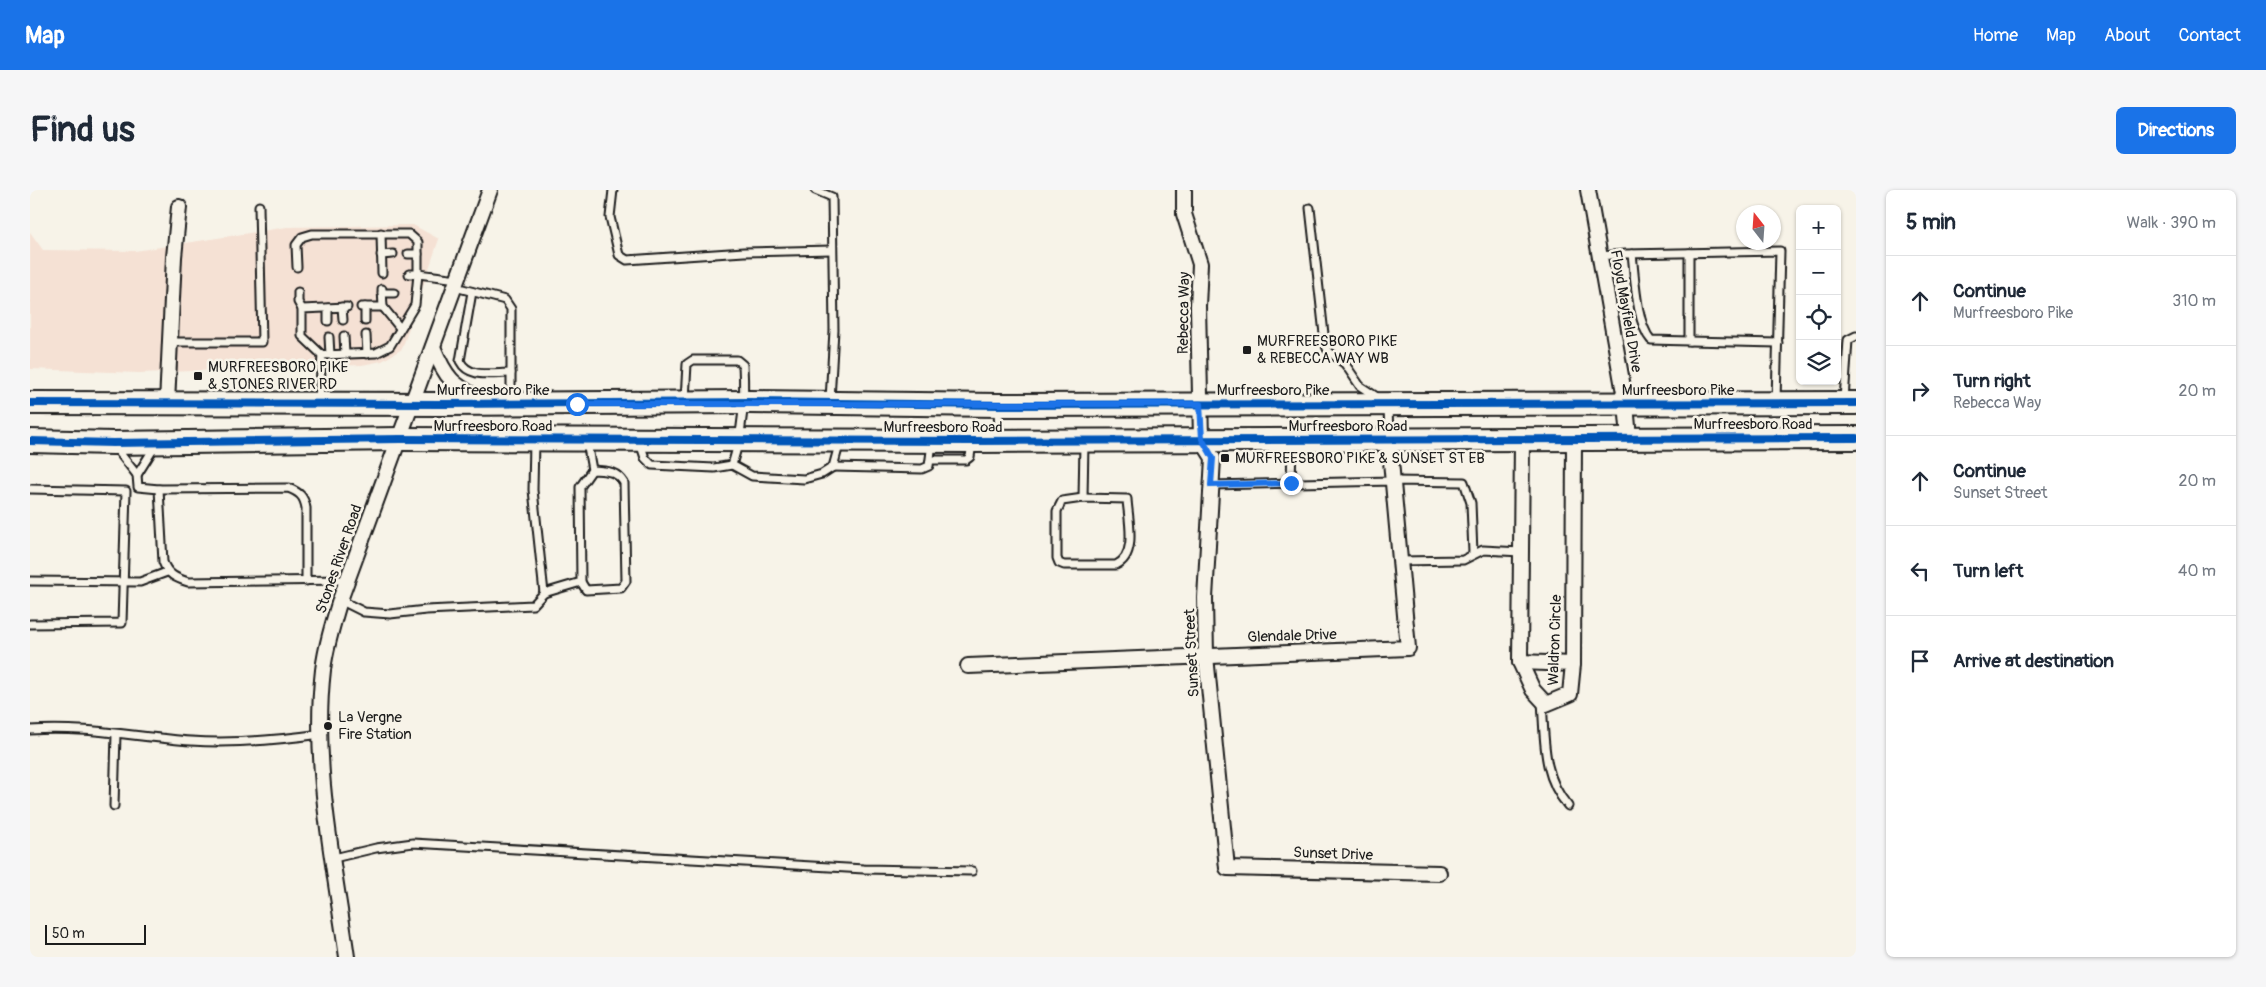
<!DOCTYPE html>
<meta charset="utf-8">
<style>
:root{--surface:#fff;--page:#f6f6f7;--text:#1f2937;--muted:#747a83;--line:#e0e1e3;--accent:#1a73e8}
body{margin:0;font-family:Pangolin,sans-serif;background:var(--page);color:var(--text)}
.controls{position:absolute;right:15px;top:15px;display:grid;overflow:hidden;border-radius:8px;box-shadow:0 1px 4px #0004}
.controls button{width:45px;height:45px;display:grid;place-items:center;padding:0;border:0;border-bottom:1px solid var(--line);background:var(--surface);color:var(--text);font:25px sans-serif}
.compass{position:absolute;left:1706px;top:15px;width:45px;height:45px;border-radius:50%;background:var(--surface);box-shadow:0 1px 4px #0004;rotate:343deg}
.scale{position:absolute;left:15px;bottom:12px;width:101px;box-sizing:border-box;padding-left:5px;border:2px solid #1c1c1c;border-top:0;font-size:14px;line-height:18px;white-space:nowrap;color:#1c1c1c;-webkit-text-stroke:4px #f7f3e8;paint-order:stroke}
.stop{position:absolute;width:15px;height:15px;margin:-11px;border:4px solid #1a73e8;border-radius:50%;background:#fff}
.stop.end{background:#1a73e8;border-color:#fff;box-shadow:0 1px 5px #0008}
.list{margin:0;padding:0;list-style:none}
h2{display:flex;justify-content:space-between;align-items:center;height:65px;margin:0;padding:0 20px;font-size:21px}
h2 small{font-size:16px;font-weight:400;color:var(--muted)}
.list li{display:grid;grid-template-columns:32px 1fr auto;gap:15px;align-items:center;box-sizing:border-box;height:90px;padding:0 20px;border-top:1px solid var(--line)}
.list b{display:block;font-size:19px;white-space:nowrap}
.list p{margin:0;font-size:16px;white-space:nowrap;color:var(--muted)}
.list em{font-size:16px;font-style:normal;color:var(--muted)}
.icon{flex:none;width:28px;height:28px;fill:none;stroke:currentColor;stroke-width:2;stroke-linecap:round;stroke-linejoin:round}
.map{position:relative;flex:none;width:1826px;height:767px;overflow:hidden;border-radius:8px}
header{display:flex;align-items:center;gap:30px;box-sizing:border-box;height:70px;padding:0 25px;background:var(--accent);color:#fff}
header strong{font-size:24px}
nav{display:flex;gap:28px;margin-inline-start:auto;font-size:18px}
.intro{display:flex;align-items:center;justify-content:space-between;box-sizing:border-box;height:120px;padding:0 30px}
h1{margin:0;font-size:35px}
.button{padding:12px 22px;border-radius:8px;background:var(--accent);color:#fff;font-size:18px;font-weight:700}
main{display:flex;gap:30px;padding:0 30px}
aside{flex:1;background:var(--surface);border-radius:8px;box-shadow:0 1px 4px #0004}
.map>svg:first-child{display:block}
.built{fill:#f5e1d4}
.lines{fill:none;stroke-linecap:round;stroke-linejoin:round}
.lane-casing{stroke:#1c1c1c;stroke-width:11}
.street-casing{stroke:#1c1c1c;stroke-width:18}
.primary-casing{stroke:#1c1c1c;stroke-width:26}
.lane{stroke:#f7f3e8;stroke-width:7}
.street{stroke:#f7f3e8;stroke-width:14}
.primary{stroke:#f7f3e8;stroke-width:22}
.cycleway-casing{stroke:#f7f3e8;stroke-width:11}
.cycleway{stroke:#0057b8;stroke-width:8}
.route{stroke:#1a73e8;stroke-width:6}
.poi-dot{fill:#1c1c1c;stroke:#f7f3e8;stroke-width:2}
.labels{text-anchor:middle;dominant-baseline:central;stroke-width:5;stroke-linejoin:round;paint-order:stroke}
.street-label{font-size:15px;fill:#1c1c1c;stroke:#f7f3e8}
.poi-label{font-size:15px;fill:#1c1c1c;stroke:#f7f3e8;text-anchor:start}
</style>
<header>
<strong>Map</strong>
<nav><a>Home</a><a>Map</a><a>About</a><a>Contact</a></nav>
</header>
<div class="intro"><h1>Find us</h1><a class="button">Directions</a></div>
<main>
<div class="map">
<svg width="1826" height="767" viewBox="0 0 1826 767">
<rect width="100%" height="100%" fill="#f7f3e8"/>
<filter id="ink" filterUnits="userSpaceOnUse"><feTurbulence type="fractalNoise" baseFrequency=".02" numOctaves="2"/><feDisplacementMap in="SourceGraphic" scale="10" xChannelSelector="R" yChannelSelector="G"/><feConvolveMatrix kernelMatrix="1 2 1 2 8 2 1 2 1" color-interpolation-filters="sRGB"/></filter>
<g filter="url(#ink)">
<path class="built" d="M 383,35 L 409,49 L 372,159 L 352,171 L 332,175 L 109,183 L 0,179 L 0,42 L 13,60 L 105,61 L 257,37 Z"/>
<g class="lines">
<defs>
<g id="lane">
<path d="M 583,0 L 580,27 L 589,65 L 597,70 L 714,62 L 802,60"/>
<path d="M 785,0 L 802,7 L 804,140 L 800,210"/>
<path d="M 1280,18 L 1295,153 L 1298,161 L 1315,174 L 1330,196 L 1347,207"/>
<path d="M 351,43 L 352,83"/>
<path d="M 378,64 L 388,64"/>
<path d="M 1602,64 C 1605,87 1606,133 1621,150 L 1659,151 L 1659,63"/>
<path d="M 351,65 L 363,64"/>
<path d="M 1569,66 L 1596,64 L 1750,61 L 1746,210"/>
<path d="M 267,77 L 266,55 L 272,47 L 282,44 L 379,44 L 388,52 L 388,84 L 379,84"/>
<path d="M 425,97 L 475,110 L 481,119 L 481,211"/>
<path d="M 352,99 L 353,117 L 370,138"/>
<path d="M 268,102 L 268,112 L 272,119"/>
<path d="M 442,102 L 430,171 C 439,189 463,183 481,183"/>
<path d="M 352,103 L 364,103"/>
<path d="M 312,117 L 313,130"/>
<path d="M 331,117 L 353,117"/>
<path d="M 335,117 L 335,131"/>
<path d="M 298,131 L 298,118"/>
<path d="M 336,145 L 337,164"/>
<path d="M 314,146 L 315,164"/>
<path d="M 299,147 L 300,165"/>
<path d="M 1659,151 L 1748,153"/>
<path d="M 139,152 L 232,152 L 229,16"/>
<path d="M 292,165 L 272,146 L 272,119 L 317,117"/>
<path d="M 289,210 L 292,165 L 346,163 L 360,156 L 385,115 L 388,84 L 428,89"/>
<path d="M 655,210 L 657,174 L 663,170 L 707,170 L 713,175 C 715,210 713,241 702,275"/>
<path d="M 1814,210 L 1818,150 L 1826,146"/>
<path d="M 1358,217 L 1359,246"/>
<path d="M 968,218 L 969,247"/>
<path d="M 504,251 L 503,300 L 514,403"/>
<path d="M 610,253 L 615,268 L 622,275 L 684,278 L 702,275 L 722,286 L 774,289 L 792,284 L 803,277 L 809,255"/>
<path d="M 85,257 L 107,285 L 108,297 L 129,299 L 133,372 C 138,385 146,388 158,392 L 317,390"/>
<path d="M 901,270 L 936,270 L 940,267 L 942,253"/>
<path d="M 803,277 L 892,279 L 899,276 L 902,253"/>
<path d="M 107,285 L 124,258"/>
<path d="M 1261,293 L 1262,252"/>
<path d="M 1181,295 L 1363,291 L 1434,292 L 1441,313 L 1443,363"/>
<path d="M 0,299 L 96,301 L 92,433 L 0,434"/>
<path d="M 129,299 L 258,298 C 269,302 274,306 276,318 L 276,391"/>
<path d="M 1053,308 L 1097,309 C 1098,329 1108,365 1086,375 L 1034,375 L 1029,373 L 1027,368 L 1027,321 L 1032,311 Z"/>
<path d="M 1053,308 L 1054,253"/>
<path d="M 1370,371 L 1433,370 L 1453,360 L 1491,362"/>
<path d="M 0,391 L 110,392 L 137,382"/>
<path d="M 551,392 L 556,400 L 591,398 L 596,391 L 594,293 C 586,280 576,281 562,280"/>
<path d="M 310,410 L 334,422 L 360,424 L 396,420 L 503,415 L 514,403 L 551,392 L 550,297 L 562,280 L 557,252"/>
<path d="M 1512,512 C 1515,550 1512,586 1538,616"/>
<path d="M 0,540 C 54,536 107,547 161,551 C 205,554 248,550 291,544"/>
<path d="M 84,616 L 86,544"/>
<path d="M 304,668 L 346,658 L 383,653 L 834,679 L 942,681"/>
</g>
<g id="street">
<path d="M 1154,0 L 1154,24 L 1170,74 L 1168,116 L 1171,249 L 1183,268 L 1175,408 L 1176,466 L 1197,678 L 1409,683"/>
<path d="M 1558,0 L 1596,214 L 1599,248"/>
<path d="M 403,157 C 416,189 422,194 453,211"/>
<path d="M 137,213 L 144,67 L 149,17"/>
<path d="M 1492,250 L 1490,472 L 1503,500 L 1516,514 L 1540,504 L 1543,474 L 1544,248"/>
<path d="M 1490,472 L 1543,474"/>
<path d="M 938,476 L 1378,458 L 1359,249"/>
<path d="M 317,767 C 304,673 282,575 293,480 C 296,456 303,433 310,410 L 460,0"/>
</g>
<g id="primary">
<path d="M 0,213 L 415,214 L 719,212 L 968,215 L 1826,213"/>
<path d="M 0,251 L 83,253 L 370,249 L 942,251 L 1826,248"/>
</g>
</defs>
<use href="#lane" class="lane-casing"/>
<use href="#street" class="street-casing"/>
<use href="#primary" class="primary-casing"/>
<use href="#lane" class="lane"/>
<use href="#street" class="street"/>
<use href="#primary" class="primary"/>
<defs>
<g id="cycleway">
<path d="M 0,213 L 415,214 L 719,212 L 968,215 L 1826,213"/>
<path d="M 0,251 L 83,253 L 370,249 L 942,251 L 1826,248"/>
</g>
</defs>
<use href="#cycleway" class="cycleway-casing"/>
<use href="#cycleway" class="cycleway"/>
</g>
</g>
<g class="lines" filter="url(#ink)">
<path class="route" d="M 547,214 L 1170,214 L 1172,249 L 1183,268 L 1181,295 L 1261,293"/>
</g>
<g class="poi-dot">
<rect x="1212" y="155" width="10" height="10" rx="2.5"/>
<rect x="163" y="181" width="10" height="10" rx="2.5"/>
<rect x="1190" y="263" width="10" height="10" rx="2.5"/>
<circle cx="298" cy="536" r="5"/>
</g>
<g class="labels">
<g class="street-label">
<text transform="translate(1596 121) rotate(80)">Floyd Mayfield Drive</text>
<text transform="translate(1154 123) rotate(-89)">Rebecca Way</text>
<text x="463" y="200">Murfreesboro Pike</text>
<text x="1243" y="200">Murfreesboro Pike</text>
<text x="1648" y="200">Murfreesboro Pike</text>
<text x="1723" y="234">Murfreesboro Road</text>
<text x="463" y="236">Murfreesboro Road</text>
<text x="1318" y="236">Murfreesboro Road</text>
<text x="913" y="237">Murfreesboro Road</text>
<text transform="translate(309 369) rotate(-71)">Stones River Road</text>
<text transform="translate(1262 446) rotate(-2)">Glendale Drive</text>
<text transform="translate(1525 450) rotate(-88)">Waldron Circle</text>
<text transform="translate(1162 463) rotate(-93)">Sunset Street</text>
<text transform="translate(1303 664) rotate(2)">Sunset Drive</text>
</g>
<g class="poi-label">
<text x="1227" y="151">MURFREESBORO PIKE<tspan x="1227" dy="17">&amp; REBECCA WAY WB</tspan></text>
<text x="178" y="177">MURFREESBORO PIKE<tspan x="178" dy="17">&amp; STONES RIVER RD</tspan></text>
<text x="1205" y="268">MURFREESBORO PIKE &amp; SUNSET ST EB</text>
<text x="308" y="527">La Vergne<tspan x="308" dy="17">Fire Station</tspan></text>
</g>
</g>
</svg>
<div class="controls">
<button>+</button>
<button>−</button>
<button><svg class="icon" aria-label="locate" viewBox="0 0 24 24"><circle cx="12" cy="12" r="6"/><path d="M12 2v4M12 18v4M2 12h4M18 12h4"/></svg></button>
<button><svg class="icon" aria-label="layers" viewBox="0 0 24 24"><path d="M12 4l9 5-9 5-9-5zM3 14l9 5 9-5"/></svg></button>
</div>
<svg class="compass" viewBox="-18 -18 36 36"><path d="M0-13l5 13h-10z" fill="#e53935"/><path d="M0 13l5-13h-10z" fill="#747a83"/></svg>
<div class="scale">50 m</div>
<div class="stop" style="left:547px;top:214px"></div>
<div class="stop end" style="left:1261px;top:293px"></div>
</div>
<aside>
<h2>5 min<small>Walk · 390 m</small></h2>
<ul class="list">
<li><svg class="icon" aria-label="ahead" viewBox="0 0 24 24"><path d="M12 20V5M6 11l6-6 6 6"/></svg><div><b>Continue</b><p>Murfreesboro Pike</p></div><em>310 m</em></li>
<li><svg class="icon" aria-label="right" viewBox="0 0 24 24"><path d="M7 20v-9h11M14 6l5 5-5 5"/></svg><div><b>Turn right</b><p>Rebecca Way</p></div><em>20 m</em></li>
<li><svg class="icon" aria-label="ahead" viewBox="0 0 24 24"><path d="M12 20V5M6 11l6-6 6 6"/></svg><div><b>Continue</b><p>Sunset Street</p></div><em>20 m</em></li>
<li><svg class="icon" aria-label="left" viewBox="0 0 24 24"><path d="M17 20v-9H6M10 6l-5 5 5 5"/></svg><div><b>Turn left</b></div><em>40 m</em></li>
<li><svg class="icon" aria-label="arrive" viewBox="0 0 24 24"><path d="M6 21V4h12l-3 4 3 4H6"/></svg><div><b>Arrive at destination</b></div></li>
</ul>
</aside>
</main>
